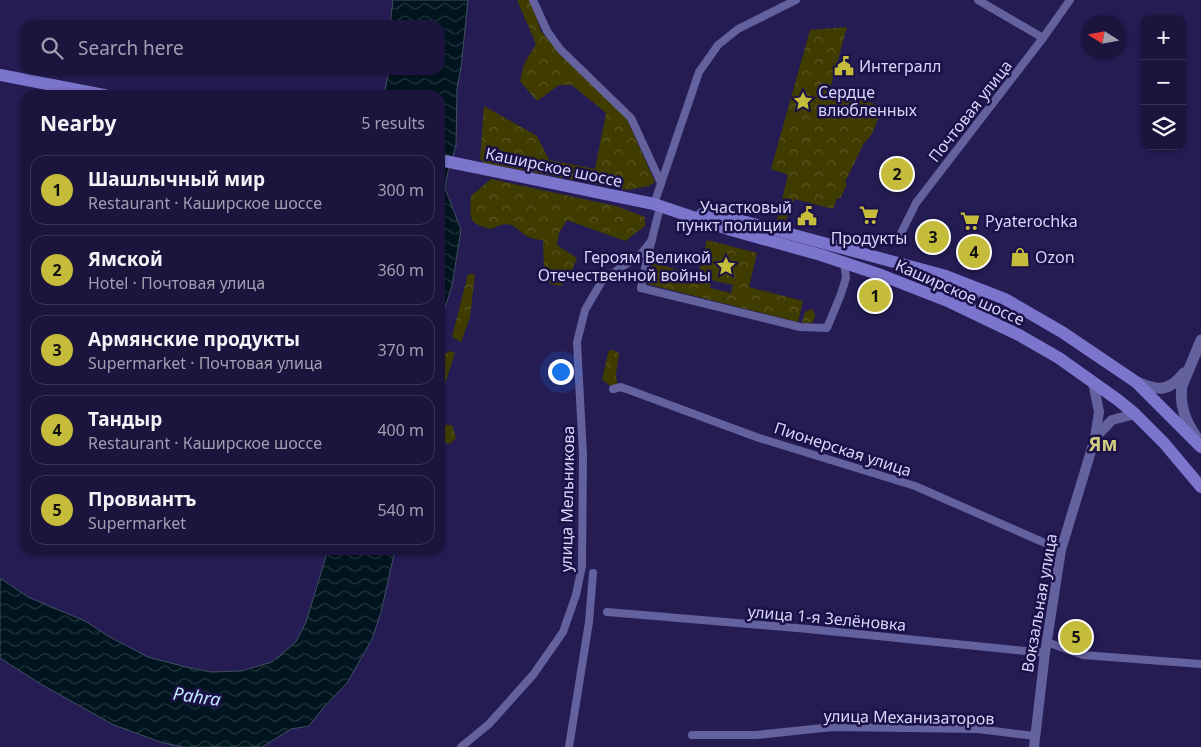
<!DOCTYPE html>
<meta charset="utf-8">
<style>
:root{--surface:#1b153e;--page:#241e45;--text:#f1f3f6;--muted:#a09fb0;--line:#393458;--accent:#c6bc3c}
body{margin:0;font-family:"Noto Sans",sans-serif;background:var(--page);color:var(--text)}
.controls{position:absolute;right:15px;top:15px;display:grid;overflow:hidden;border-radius:10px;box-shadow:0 1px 4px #0004}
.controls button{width:45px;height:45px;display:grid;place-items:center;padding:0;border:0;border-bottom:1px solid var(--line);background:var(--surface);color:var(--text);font:25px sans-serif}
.compass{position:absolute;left:1081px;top:15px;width:45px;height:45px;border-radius:50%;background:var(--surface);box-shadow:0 1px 4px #0004;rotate:281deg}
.you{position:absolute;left:560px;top:371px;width:18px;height:18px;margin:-12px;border:4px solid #fff;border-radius:50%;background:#1a73e8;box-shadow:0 0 0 8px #1a73e833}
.badge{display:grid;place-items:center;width:32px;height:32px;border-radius:50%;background:var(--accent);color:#111;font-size:16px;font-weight:700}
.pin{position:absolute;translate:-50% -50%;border:2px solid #fff;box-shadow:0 1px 5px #0006}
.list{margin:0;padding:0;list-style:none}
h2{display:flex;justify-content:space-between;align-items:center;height:65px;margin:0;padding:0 20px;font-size:21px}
h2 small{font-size:16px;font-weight:400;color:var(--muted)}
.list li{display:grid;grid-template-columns:32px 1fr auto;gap:15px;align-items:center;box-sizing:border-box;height:70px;margin:0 10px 10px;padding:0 10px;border:1px solid var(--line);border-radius:15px}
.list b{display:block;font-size:19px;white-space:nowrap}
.list p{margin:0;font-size:16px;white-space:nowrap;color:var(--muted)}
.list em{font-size:16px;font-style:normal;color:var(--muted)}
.icon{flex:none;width:28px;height:28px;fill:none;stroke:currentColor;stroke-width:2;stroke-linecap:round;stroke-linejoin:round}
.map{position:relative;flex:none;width:1201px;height:747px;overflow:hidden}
.search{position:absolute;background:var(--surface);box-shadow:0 1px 4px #0004;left:20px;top:20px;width:425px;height:55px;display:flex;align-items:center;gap:12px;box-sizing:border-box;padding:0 18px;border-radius:15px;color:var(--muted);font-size:19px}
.panel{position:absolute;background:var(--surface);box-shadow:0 1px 4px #0004;left:20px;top:90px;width:425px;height:465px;border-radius:15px}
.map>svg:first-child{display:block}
.forest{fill:url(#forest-crowns);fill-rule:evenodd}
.water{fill:url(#water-waves);stroke:#404f60}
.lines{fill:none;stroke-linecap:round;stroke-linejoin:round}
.minor{stroke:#64619f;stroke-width:8}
.tertiary{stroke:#64619f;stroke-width:10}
.secondary{stroke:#64619f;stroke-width:11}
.primary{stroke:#7b75cd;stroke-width:12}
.labels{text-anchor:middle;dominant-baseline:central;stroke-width:5;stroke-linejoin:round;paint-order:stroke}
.poi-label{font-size:16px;fill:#d6d6f9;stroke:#1b1148;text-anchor:start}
.street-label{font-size:16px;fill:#d6d6f9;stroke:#1b1148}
.water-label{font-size:18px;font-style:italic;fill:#c1ebfc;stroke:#1b1148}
.quarter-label{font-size:19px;font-weight:bold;fill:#d2cc7e;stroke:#1b1148}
</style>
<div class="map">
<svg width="1201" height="747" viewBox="0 0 1201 747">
<defs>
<pattern id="forest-crowns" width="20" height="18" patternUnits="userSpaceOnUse" patternTransform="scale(1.25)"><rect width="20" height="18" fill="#403c00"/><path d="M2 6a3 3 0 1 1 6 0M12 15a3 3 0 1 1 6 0" fill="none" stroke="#5b5726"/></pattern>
<pattern id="water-waves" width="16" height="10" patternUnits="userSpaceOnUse" patternTransform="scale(1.25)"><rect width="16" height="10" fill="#00151f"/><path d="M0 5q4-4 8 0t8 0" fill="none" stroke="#243640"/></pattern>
</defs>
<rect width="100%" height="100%" fill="#241c53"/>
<g class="forest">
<path d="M 517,0 L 530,0 L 541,31 L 555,48 L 626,117 L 655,182 L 649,186 L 627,190 L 485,163 L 480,159 L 484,106 L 537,136 L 549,160 L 595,169 L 606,113 L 572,85 L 559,85 L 537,101 L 520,81 L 524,64 L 536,44 Z"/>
<path d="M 847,27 L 828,96 L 833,98 L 837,93 L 875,104 L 881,109 C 879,118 872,138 864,143 L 845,182 L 847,184 L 840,199 L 837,198 L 833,209 L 794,199 L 786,221 L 777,220 L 788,175 L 771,169 L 810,30 Z"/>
<path d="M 491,179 L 616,206 L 645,217 L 645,226 L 625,241 L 567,220 L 559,233 L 557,245 L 577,258 L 569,278 L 561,286 L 550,284 L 544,271 L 543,240 C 539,240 534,239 531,238 C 513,230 515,217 491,229 C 468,224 470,218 471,196 Z"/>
<path d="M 707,240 L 757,253 L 749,287 L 803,301 L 798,322 L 647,284 L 652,263 L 698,275 ZM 711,280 L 733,285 L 731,293 L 710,288 Z"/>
<path d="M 468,274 L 475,274 L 470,317 L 461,342 L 452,337 Z"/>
<path d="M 811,309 L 814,311 L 815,317 L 813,322 L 805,324 L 802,322 L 805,312 Z"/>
<path d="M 610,350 L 616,351 L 619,354 L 616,374 L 617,384 L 611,386 L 602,380 L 608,353 Z"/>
<path d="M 450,351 L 455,353 L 440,399 L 440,367 L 443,355 Z"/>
<path d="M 444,425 L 452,425 L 456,438 L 450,444 L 442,442 L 441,433 Z"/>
</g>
<g class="water">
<path d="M 393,0 L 468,0 L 461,68 L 457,89 L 456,146 L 448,171 L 445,188 L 461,230 L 452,286 L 440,323 L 440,95 L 384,95 L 389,70 L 440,70 L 440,25 L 390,25 Z"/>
<path d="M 328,550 L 395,550 L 381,612 L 372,639 L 347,683 L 323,708 L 309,726 L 291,729 L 262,747 L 184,747 L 163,743 L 114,725 L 39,683 L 0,658 L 0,578 L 28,597 L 85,621 L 108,636 L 148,657 L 186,667 L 211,672 L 241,671 L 272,662 L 296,642 L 306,622 Z"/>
</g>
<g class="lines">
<g class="minor">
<path d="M 533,0 L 547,31 L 560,49 L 631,118 L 661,183"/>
<path d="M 978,0 L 1043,38"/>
<path d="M 654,204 L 699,72 L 718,45 L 738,29 L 796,0"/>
<path d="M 660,207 L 647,259 L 641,288 L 800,327 L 827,328 L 841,294 L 846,278 L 844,262"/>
<path d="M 897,241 L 916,203 L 1043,38 L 1070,0"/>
<path d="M 613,389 L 621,387 L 759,438 L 915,486 L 1061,550"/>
<path d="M 607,612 L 808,629 L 1045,653"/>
<path d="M 1047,642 L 1083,655 L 1201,664"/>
<path d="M 692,735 L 756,735 L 833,727 L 978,729 L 1035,736"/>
<path d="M 461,747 L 489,724 L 533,675 L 563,632 L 576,595 L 582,566 L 583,455 L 577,342 L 585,310 L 602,281 L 642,253 L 652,240"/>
<path d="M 569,747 L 589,622 L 593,573"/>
</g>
<g class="tertiary">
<path d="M 1095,438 L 1112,420 L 1135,414"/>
<path d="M 1034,747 L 1045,653 L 1061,550 L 1095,438 L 1099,412 L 1093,382"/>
</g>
<g class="secondary">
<path d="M 975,314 L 970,306 L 971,295 L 977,292 L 986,291"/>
<path d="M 1137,382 C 1158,391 1169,392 1184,373"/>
<path d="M 1197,438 C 1186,422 1179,406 1182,386 L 1201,340"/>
</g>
<g class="primary">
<path d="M 0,75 L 104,95"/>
<path d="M 440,160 L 654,204 L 731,230 L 821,255 L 881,275 L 950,302 L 1019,335 L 1059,358 L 1118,400 L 1135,414 L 1164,443 L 1201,487"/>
<path d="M 702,214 L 731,218 L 946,276 L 1005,299 L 1062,332 L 1136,382 L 1201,447"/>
</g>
</g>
<defs>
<symbol id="civic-bare" viewBox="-9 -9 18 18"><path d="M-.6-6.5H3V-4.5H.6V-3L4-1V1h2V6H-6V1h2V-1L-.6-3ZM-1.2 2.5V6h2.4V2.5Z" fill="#c6bc3c" stroke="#1b1148" stroke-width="2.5" paint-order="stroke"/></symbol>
<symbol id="sight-bare" viewBox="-9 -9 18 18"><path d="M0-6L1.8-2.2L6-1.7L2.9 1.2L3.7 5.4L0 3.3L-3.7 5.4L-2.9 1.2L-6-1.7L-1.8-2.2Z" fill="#c6bc3c" stroke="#1b1148" stroke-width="2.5" paint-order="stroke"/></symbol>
<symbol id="supermarket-bare" viewBox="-9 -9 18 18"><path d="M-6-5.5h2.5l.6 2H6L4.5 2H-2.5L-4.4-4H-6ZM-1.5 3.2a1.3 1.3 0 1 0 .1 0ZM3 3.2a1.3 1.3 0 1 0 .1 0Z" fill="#c6bc3c" stroke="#1b1148" stroke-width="2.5" paint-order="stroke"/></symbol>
<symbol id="shop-bare" viewBox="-9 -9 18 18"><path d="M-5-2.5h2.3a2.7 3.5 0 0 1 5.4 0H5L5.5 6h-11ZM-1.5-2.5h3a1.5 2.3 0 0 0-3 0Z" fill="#c6bc3c" stroke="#1b1148" stroke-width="2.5" paint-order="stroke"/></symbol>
</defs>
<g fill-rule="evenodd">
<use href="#civic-bare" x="830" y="52" width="28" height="28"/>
<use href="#sight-bare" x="789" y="87" width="28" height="28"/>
<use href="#supermarket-bare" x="855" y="201" width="28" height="28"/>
<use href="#civic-bare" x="793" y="202" width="28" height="28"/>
<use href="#supermarket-bare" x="956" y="207" width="28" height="28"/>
<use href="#shop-bare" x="1006" y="243" width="28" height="28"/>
<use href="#sight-bare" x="712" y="252" width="28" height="28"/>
</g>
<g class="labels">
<g class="poi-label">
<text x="859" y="66">Интегралл</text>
<text x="818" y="92">Сердце<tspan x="818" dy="18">влюбленных</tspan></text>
<text x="792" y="207" text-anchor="end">Участковый<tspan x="792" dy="18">пункт полиции</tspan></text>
<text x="985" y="221">Pyaterochka</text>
<text x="869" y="238" text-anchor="middle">Продукты</text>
<text x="711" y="257" text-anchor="end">Героям Великой<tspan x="711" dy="18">Отечественной войны</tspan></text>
<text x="1035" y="257">Ozon</text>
</g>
<g class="street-label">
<text transform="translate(970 111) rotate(-52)">Почтовая улица</text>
<text transform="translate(554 167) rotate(12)">Каширское шоссе</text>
<text transform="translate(960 292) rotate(24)">Каширское шоссе</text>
<text transform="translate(843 449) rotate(18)">Пионерская улица</text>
<text transform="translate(567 499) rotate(-89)">улица Мельникова</text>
<text transform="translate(1039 603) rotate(-80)">Вокзальная улица</text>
<text transform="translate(827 618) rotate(5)">улица 1-я Зелёновка</text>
<text transform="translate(909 717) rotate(1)">улица Механизаторов</text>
</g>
<g class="water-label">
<text transform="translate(197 696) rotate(8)">Pahra</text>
</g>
<g class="quarter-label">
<text x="1103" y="444">Ям</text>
</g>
</g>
</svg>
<div class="controls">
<button>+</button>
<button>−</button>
<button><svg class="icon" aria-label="layers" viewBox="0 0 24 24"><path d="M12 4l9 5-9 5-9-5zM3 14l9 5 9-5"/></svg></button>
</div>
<svg class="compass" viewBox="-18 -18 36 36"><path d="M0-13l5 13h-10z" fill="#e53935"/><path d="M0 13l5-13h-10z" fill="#a09fb0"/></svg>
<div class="you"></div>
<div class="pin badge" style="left:875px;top:296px">1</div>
<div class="pin badge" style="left:897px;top:174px">2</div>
<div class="pin badge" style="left:933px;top:237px">3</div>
<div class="pin badge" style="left:974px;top:252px">4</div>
<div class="pin badge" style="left:1076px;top:637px">5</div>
<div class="search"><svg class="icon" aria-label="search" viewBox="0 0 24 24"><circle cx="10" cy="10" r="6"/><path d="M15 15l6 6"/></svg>Search here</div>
<section class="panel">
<h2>Nearby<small>5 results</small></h2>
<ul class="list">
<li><span class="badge">1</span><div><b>Шашлычный мир</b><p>Restaurant · Каширское шоссе</p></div><em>300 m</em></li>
<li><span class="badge">2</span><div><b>Ямской</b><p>Hotel · Почтовая улица</p></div><em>360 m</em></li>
<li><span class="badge">3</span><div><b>Армянские продукты</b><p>Supermarket · Почтовая улица</p></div><em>370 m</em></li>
<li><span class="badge">4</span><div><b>Тандыр</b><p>Restaurant · Каширское шоссе</p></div><em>400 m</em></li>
<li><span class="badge">5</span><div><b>Провиантъ</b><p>Supermarket</p></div><em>540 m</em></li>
</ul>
</section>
</div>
